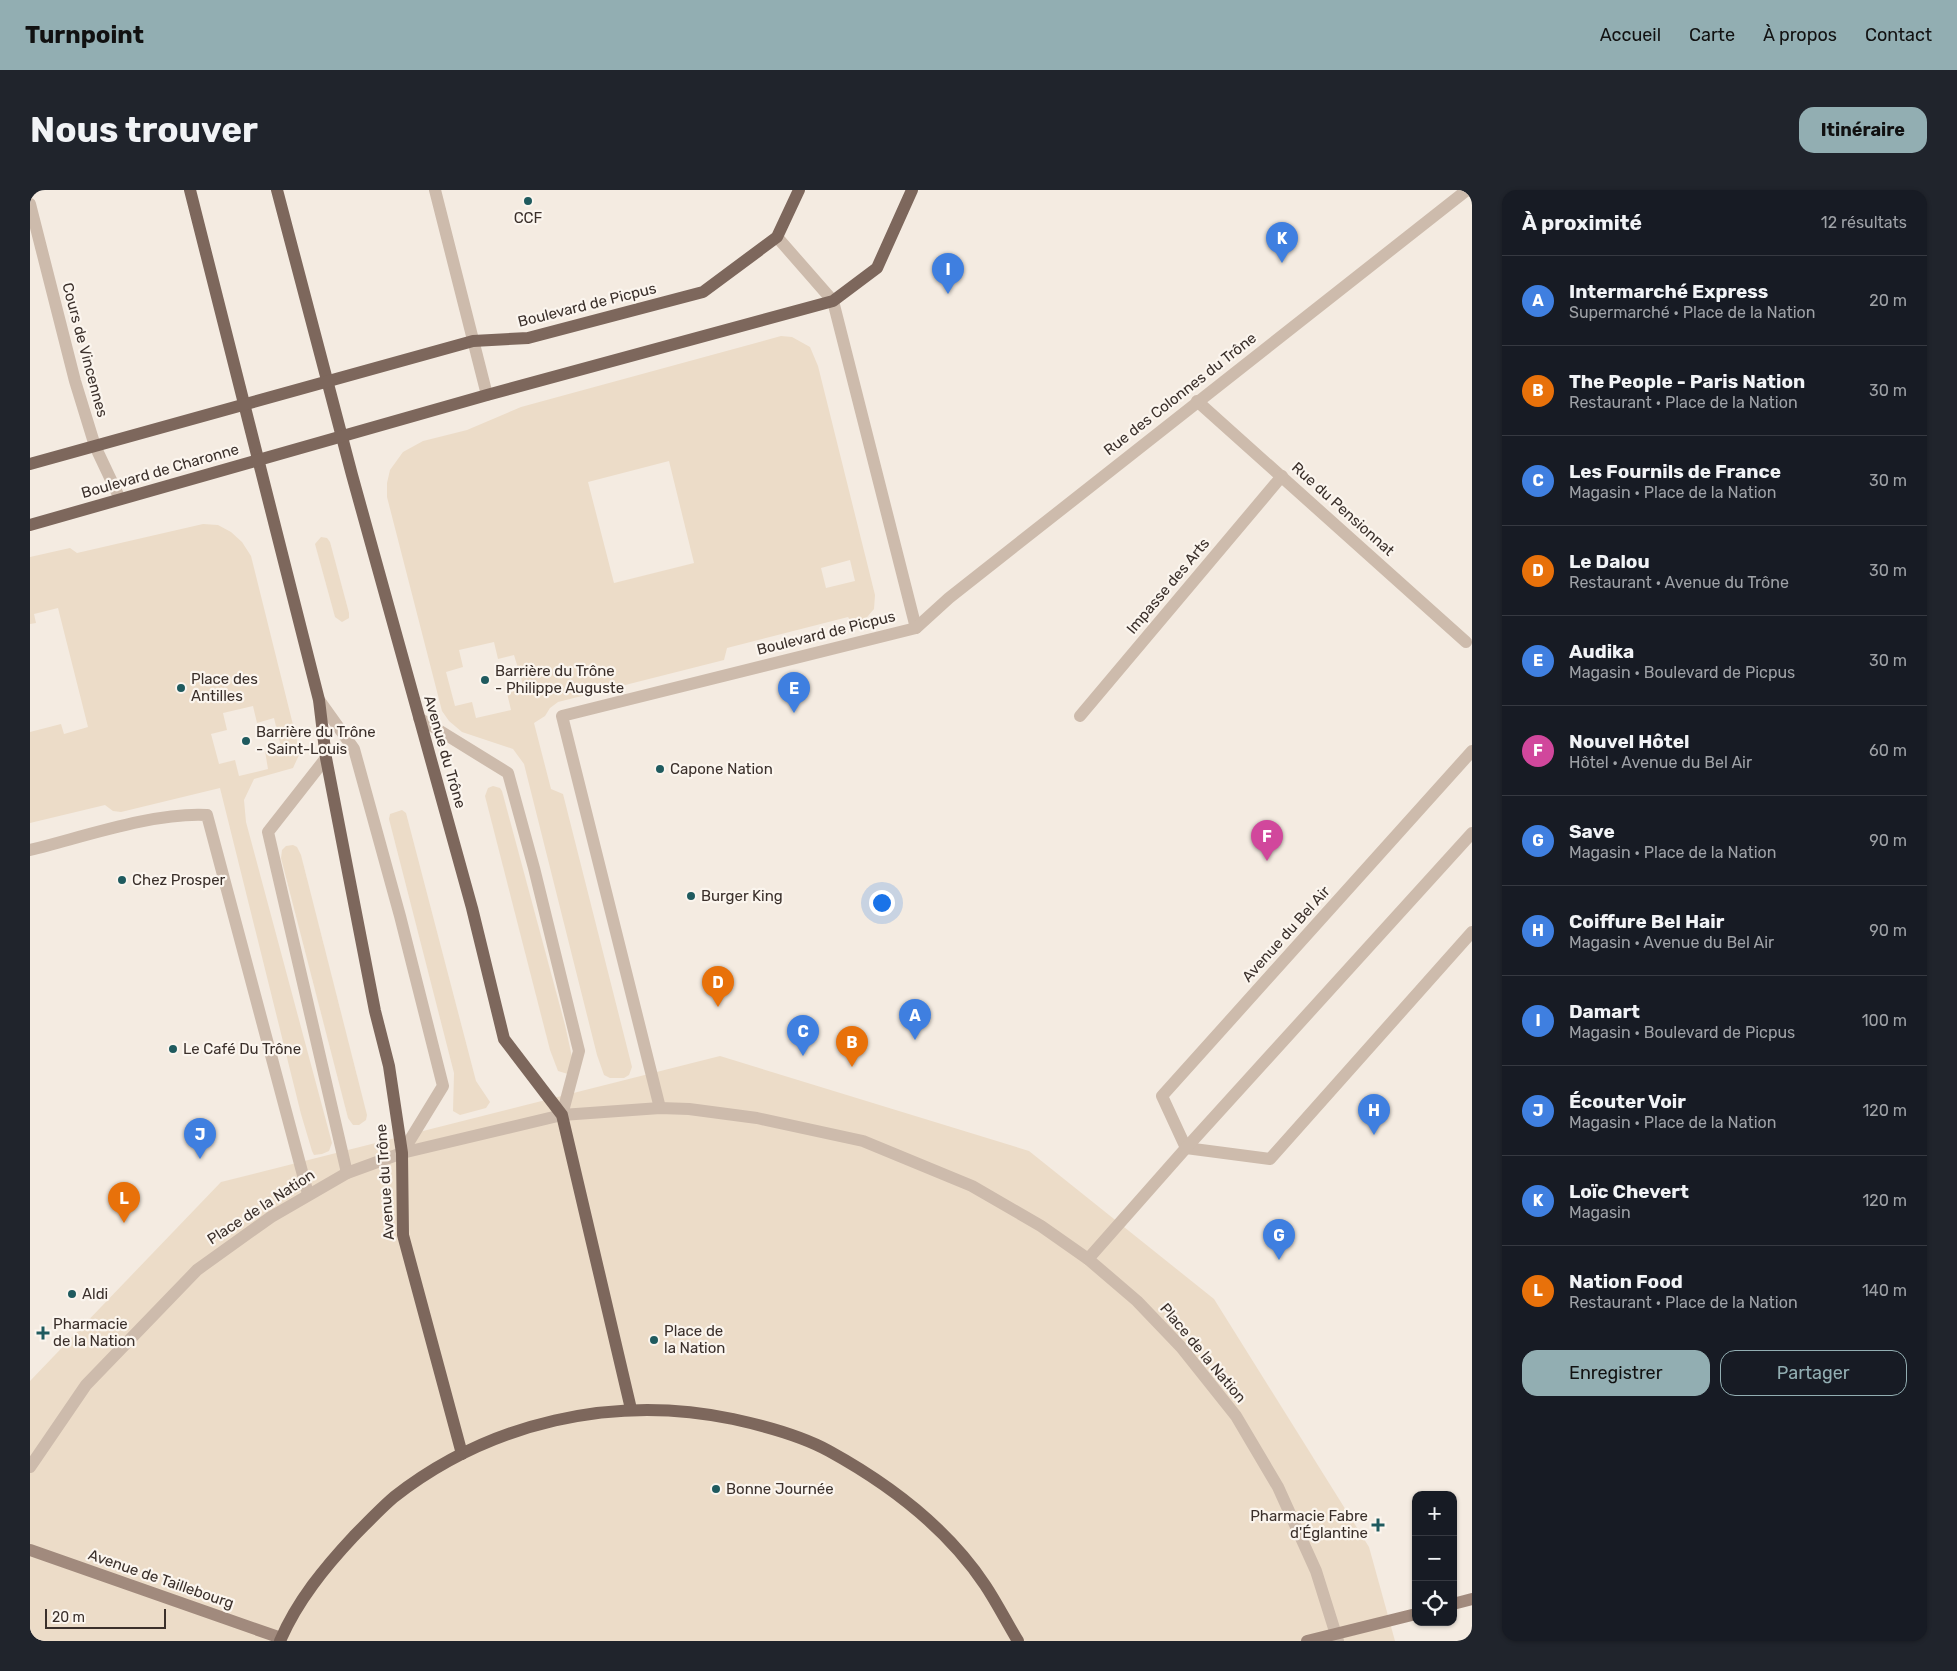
<!DOCTYPE html>
<html lang="fr">
<meta charset="utf-8">
<style>
:root{--surface:#171b24;--page:#20242c;--text:#f1f3f6;--muted:#9ea1a6;--line:#363941;--accent:#92aeb2}
body{margin:0;font-family:Rubik,sans-serif;background:var(--page);color:var(--text)}
.controls{position:absolute;right:15px;bottom:15px;display:grid;overflow:hidden;border-radius:10px;box-shadow:0 1px 4px #0004}
.controls button{width:45px;height:45px;display:grid;place-items:center;padding:0;border:0;border-bottom:1px solid var(--line);background:var(--surface);color:var(--text);font:25px sans-serif}
.scale{position:absolute;left:15px;bottom:12px;width:121px;box-sizing:border-box;padding-left:5px;border:2px solid #3b302b;border-top:0;font-size:14px;line-height:18px;white-space:nowrap;color:#3b302b;-webkit-text-stroke:4px #fbf5ee;paint-order:stroke}
.you{position:absolute;left:851px;top:712px;width:18px;height:18px;margin:-12px;border:4px solid #fff;border-radius:50%;background:#1a73e8;box-shadow:0 0 0 8px #1a73e833}
.badge{display:grid;place-items:center;width:32px;height:32px;border-radius:50%;background:var(--accent);color:#fff;font-size:16px;font-weight:700}
.pin{position:absolute;translate:-50% -41px;filter:drop-shadow(0 1px 2px #0008)}
.pin::after{content:'';position:absolute;top:26px;width:18px;height:15px;background:inherit;clip-path:polygon(0 0,100% 0,50% 100%)}
.list{margin:0;padding:0;list-style:none}
h2{display:flex;justify-content:space-between;align-items:center;height:65px;margin:0;padding:0 20px;font-size:21px}
h2 small{font-size:16px;font-weight:400;color:var(--muted)}
.list li{display:grid;grid-template-columns:32px 1fr auto;gap:15px;align-items:center;box-sizing:border-box;height:90px;padding:0 20px;border-top:1px solid var(--line)}
.list b{display:block;font-size:19px;white-space:nowrap}
.list p{margin:0;font-size:16px;white-space:nowrap;color:var(--muted)}
.list em{font-size:16px;font-style:normal;color:var(--muted)}
.actions{display:flex;gap:10px;padding:15px 20px}
.actions a{flex:1;padding:11px 0;border:1px solid var(--accent);border-radius:15px;text-align:center;font-size:18px;color:var(--accent)}
.actions .main{background:var(--accent);color:#111}
.icon{flex:none;width:28px;height:28px;fill:none;stroke:currentColor;stroke-width:2;stroke-linecap:round;stroke-linejoin:round}
.map{position:relative;flex:none;width:1442px;height:1451px;overflow:hidden;border-radius:15px}
header{display:flex;align-items:center;gap:30px;box-sizing:border-box;height:70px;padding:0 25px;background:var(--accent);color:#111}
header strong{font-size:24px}
nav{display:flex;gap:28px;margin-inline-start:auto;font-size:18px}
.intro{display:flex;align-items:center;justify-content:space-between;box-sizing:border-box;height:120px;padding:0 30px}
h1{margin:0;font-size:35px}
.button{padding:12px 22px;border-radius:15px;background:var(--accent);color:#111;font-size:18px;font-weight:700}
main{display:flex;gap:30px;padding:0 30px}
aside{flex:1;background:var(--surface);border-radius:15px;box-shadow:0 1px 4px #0004}
.map>svg:first-child{display:block}
.plaza{fill:#ecdcc8;fill-rule:evenodd}
.lines{fill:none;stroke-linecap:round;stroke-linejoin:round}
.lane{stroke:#cdbbac;stroke-width:12}
.street{stroke:#cdbbac;stroke-width:12}
.secondary{stroke:#a18a7d;stroke-width:12}
.primary{stroke:#7d675c;stroke-width:12}
.poi-dot{fill:#1f5a5e;stroke:#fbf5ee;stroke-width:2}
.labels{text-anchor:middle;dominant-baseline:central;stroke-width:4.5;stroke-linejoin:round;paint-order:stroke}
.poi-label{font-size:15px;fill:#3b302b;stroke:#fbf5ee;text-anchor:start}
.street-label{font-size:15px;fill:#3b302b;stroke:#fbf5ee}
</style>
<header>
<strong>Turnpoint</strong>
<nav><a>Accueil</a><a>Carte</a><a>À propos</a><a>Contact</a></nav>
</header>
<div class="intro"><h1>Nous trouver</h1><a class="button">Itinéraire</a></div>
<main>
<div class="map">
<svg width="1442" height="1451" viewBox="0 0 1442 1451">
<rect width="100%" height="100%" fill="#f4ebe1"/>
<g class="plaza">
<path d="M 751,146 L 762,147 L 780,157 L 788,176 L 845,405 L 844,419 L 832,433 L 825,436 L 818,427 L 697,458 L 694,470 L 528,512 L 520,518 L 515,526 L 504,533 L 521,599 L 533,604 L 602,877 L 599,885 L 594,888 L 580,888 L 574,885 L 567,865 L 494,574 L 483,559 L 432,542 L 419,531 L 412,521 L 357,307 L 357,293 L 360,280 L 373,262 L 393,251 L 437,240 L 491,217 ZM 639,271 L 664,373 L 584,393 L 558,292 ZM 820,370 L 825,391 L 796,398 L 791,378 ZM 464,452 L 468,469 L 484,465 L 494,498 L 477,503 L 481,520 L 446,528 L 442,512 L 425,516 L 416,482 L 433,477 L 429,460 Z"/>
<path d="M 173,334 L 188,335 L 201,342 L 212,352 L 221,366 L 270,563 L 263,578 L 224,589 L 214,610 L 216,632 L 302,953 L 299,961 L 292,964 L 284,965 L 282,961 L 271,924 L 190,598 L 91,622 L 83,621 L 75,615 L 0,633 L 0,542 L 31,534 L 34,544 L 58,537 L 28,418 L 4,424 L 6,433 L 0,434 L 0,367 L 40,358 L 47,363 ZM 223,516 L 227,533 L 244,528 L 251,557 L 235,561 L 238,579 L 209,586 L 205,570 L 189,574 L 181,544 L 197,540 L 193,523 Z"/>
<path d="M 291,347 L 297,348 L 300,352 L 319,423 L 319,428 L 312,432 L 305,427 L 285,354 Z"/>
<path d="M 463,596 L 470,598 L 472,601 L 535,835 L 544,876 L 538,884 L 528,881 L 520,860 L 455,606 L 458,598 Z"/>
<path d="M 372,620 L 376,623 L 446,891 L 460,912 L 456,918 L 430,925 L 423,921 L 424,883 L 359,629 L 360,624 Z"/>
<path d="M 263,655 L 267,657 L 271,665 L 337,925 L 336,930 L 329,935 L 323,935 L 318,928 L 251,668 L 252,660 L 256,656 Z"/>
<path d="M 690,866 L 999,961 L 1184,1109 L 1339,1357 L 1365,1451 L 0,1451 L 0,1191 L 191,992 Z"/>
</g>
<g class="lines">
<g class="lane">
<path d="M 289,510 L 324,559 L 370,726 L 413,896 L 372,963"/>
<path d="M 389,528 L 478,583 L 504,678 L 549,861 L 532,925"/>
<path d="M 1442,561 L 1132,906 L 1156,958 L 1240,969 L 1442,742"/>
<path d="M 296,568 L 238,642 L 317,983"/>
</g>
<g class="street">
<path d="M 405,0 L 457,205"/>
<path d="M 0,14 L 45,191 L 65,256 L 90,309"/>
<path d="M 747,47 L 803,111 L 886,438"/>
<path d="M 1167,211 L 1436,452"/>
<path d="M 1050,526 L 1252,286"/>
<path d="M 0,660 C 53,647 124,622 177,625 L 278,1004"/>
<path d="M 630,918 L 532,526 L 886,438 L 919,408 L 1437,0"/>
<path d="M 1058,1069 L 1156,958 L 1442,643"/>
<path d="M 0,1277 L 56,1195 L 167,1080 L 241,1027 L 317,983 L 372,963 L 532,925 L 630,918 L 659,919 L 727,928 L 833,951 L 942,996 L 1011,1036 L 1058,1069 L 1107,1111 L 1151,1157 L 1206,1226 L 1248,1297 L 1286,1381 L 1308,1451"/>
</g>
<g class="secondary">
<path d="M 0,1360 L 251,1448"/>
<path d="M 1423,1414 L 1442,1409"/>
<path d="M 1277,1451 L 1386,1424"/>
</g>
<g class="primary">
<path d="M 160,0 L 289,510 L 296,568 L 319,687 L 345,821 L 359,876 L 372,963 L 373,1045 L 432,1264"/>
<path d="M 247,0 L 322,285 L 442,718 L 474,849 L 532,925 L 601,1219"/>
<path d="M 0,274 L 443,151 L 498,148 L 673,102 L 747,47 L 769,0"/>
<path d="M 0,335 L 457,205 L 803,111 L 847,78 L 882,0"/>
<path d="M 250,1451 C 267,1411 295,1377 324,1346 C 337,1333 350,1319 364,1307 C 460,1232 584,1204 703,1229 C 735,1236 770,1245 799,1261 C 859,1294 917,1338 955,1395 C 967,1413 977,1433 988,1451"/>
</g>
</g>
<g class="poi-dot">
<circle cx="498" cy="11" r="5"/>
<circle cx="455" cy="490" r="5"/>
<circle cx="151" cy="498" r="5"/>
<circle cx="216" cy="551" r="5"/>
<circle cx="630" cy="579" r="5"/>
<circle cx="92" cy="690" r="5"/>
<circle cx="661" cy="706" r="5"/>
<circle cx="143" cy="859" r="5"/>
<circle cx="42" cy="1104" r="5"/>
<path d="M10.5 1135.5h5v5h5v5h-5v5h-5v-5h-5v-5h5z"/>
<circle cx="624" cy="1150" r="5"/>
<circle cx="686" cy="1299" r="5"/>
<path d="M1345.5 1327.5h5v5h5v5h-5v5h-5v-5h-5v-5h5z"/>
</g>
<g class="labels">
<g class="poi-label">
<text x="498" y="28" text-anchor="middle">CCF</text>
<text x="465" y="481">Barrière du Trône<tspan x="465" dy="17">- Philippe Auguste</tspan></text>
<text x="161" y="489">Place des<tspan x="161" dy="17">Antilles</tspan></text>
<text x="226" y="542">Barrière du Trône<tspan x="226" dy="17">- Saint-Louis</tspan></text>
<text x="640" y="579">Capone Nation</text>
<text x="102" y="690">Chez Prosper</text>
<text x="671" y="706">Burger King</text>
<text x="153" y="859">Le Café Du Trône</text>
<text x="52" y="1104">Aldi</text>
<text x="23" y="1134">Pharmacie<tspan x="23" dy="17">de la Nation</tspan></text>
<text x="634" y="1141">Place de<tspan x="634" dy="17">la Nation</tspan></text>
<text x="696" y="1299">Bonne Journée</text>
<text x="1338" y="1326" text-anchor="end">Pharmacie Fabre<tspan x="1338" dy="17">d'Églantine</tspan></text>
</g>
<g class="street-label">
<text transform="translate(557 115) rotate(-14)">Boulevard de Picpus</text>
<text transform="translate(55 160) rotate(75)">Cours de Vincennes</text>
<text transform="translate(1150 204) rotate(-38)">Rue des Colonnes du Trône</text>
<text transform="translate(130 281) rotate(-16)">Boulevard de Charonne</text>
<text transform="translate(1313 319) rotate(42)">Rue du Pensionnat</text>
<text transform="translate(1138 396) rotate(-50)">Impasse des Arts</text>
<text transform="translate(796 443) rotate(-14)">Boulevard de Picpus</text>
<text transform="translate(415 562) rotate(74)">Avenue du Trône</text>
<text transform="translate(1256 744) rotate(-48)">Avenue du Bel Air</text>
<text transform="translate(355 992) rotate(-94)">Avenue du Trône</text>
<text transform="translate(231 1017) rotate(-33)">Place de la Nation</text>
<text transform="translate(1173 1163) rotate(50)">Place de la Nation</text>
<text transform="translate(131 1389) rotate(19)">Avenue de Taillebourg</text>
</g>
</g>
</svg>
<div class="controls">
<button>+</button>
<button>−</button>
<button><svg class="icon" aria-label="locate" viewBox="0 0 24 24"><circle cx="12" cy="12" r="6"/><path d="M12 2v4M12 18v4M2 12h4M18 12h4"/></svg></button>
</div>
<div class="scale">20 m</div>
<div class="you"></div>
<div class="pin badge" style="left:885px;top:850px;background:#3f7fe0">A</div>
<div class="pin badge" style="left:822px;top:877px;background:#e8710a">B</div>
<div class="pin badge" style="left:773px;top:866px;background:#3f7fe0">C</div>
<div class="pin badge" style="left:688px;top:817px;background:#e8710a">D</div>
<div class="pin badge" style="left:764px;top:523px;background:#3f7fe0">E</div>
<div class="pin badge" style="left:1237px;top:671px;background:#d1479c">F</div>
<div class="pin badge" style="left:1249px;top:1070px;background:#3f7fe0">G</div>
<div class="pin badge" style="left:1344px;top:945px;background:#3f7fe0">H</div>
<div class="pin badge" style="left:918px;top:104px;background:#3f7fe0">I</div>
<div class="pin badge" style="left:170px;top:969px;background:#3f7fe0">J</div>
<div class="pin badge" style="left:1252px;top:73px;background:#3f7fe0">K</div>
<div class="pin badge" style="left:94px;top:1033px;background:#e8710a">L</div>
</div>
<aside>
<h2>À proximité<small>12 résultats</small></h2>
<ul class="list">
<li><span class="badge" style="background:#3f7fe0">A</span><div><b>Intermarché Express</b><p>Supermarché · Place de la Nation</p></div><em>20 m</em></li>
<li><span class="badge" style="background:#e8710a">B</span><div><b>The People - Paris Nation</b><p>Restaurant · Place de la Nation</p></div><em>30 m</em></li>
<li><span class="badge" style="background:#3f7fe0">C</span><div><b>Les Fournils de France</b><p>Magasin · Place de la Nation</p></div><em>30 m</em></li>
<li><span class="badge" style="background:#e8710a">D</span><div><b>Le Dalou</b><p>Restaurant · Avenue du Trône</p></div><em>30 m</em></li>
<li><span class="badge" style="background:#3f7fe0">E</span><div><b>Audika</b><p>Magasin · Boulevard de Picpus</p></div><em>30 m</em></li>
<li><span class="badge" style="background:#d1479c">F</span><div><b>Nouvel Hôtel</b><p>Hôtel · Avenue du Bel Air</p></div><em>60 m</em></li>
<li><span class="badge" style="background:#3f7fe0">G</span><div><b>Save</b><p>Magasin · Place de la Nation</p></div><em>90 m</em></li>
<li><span class="badge" style="background:#3f7fe0">H</span><div><b>Coiffure Bel Hair</b><p>Magasin · Avenue du Bel Air</p></div><em>90 m</em></li>
<li><span class="badge" style="background:#3f7fe0">I</span><div><b>Damart</b><p>Magasin · Boulevard de Picpus</p></div><em>100 m</em></li>
<li><span class="badge" style="background:#3f7fe0">J</span><div><b>Écouter Voir</b><p>Magasin · Place de la Nation</p></div><em>120 m</em></li>
<li><span class="badge" style="background:#3f7fe0">K</span><div><b>Loïc Chevert</b><p>Magasin</p></div><em>120 m</em></li>
<li><span class="badge" style="background:#e8710a">L</span><div><b>Nation Food</b><p>Restaurant · Place de la Nation</p></div><em>140 m</em></li>
</ul>
<div class="actions"><a class="main">Enregistrer</a><a>Partager</a></div>
</aside>
</main>
